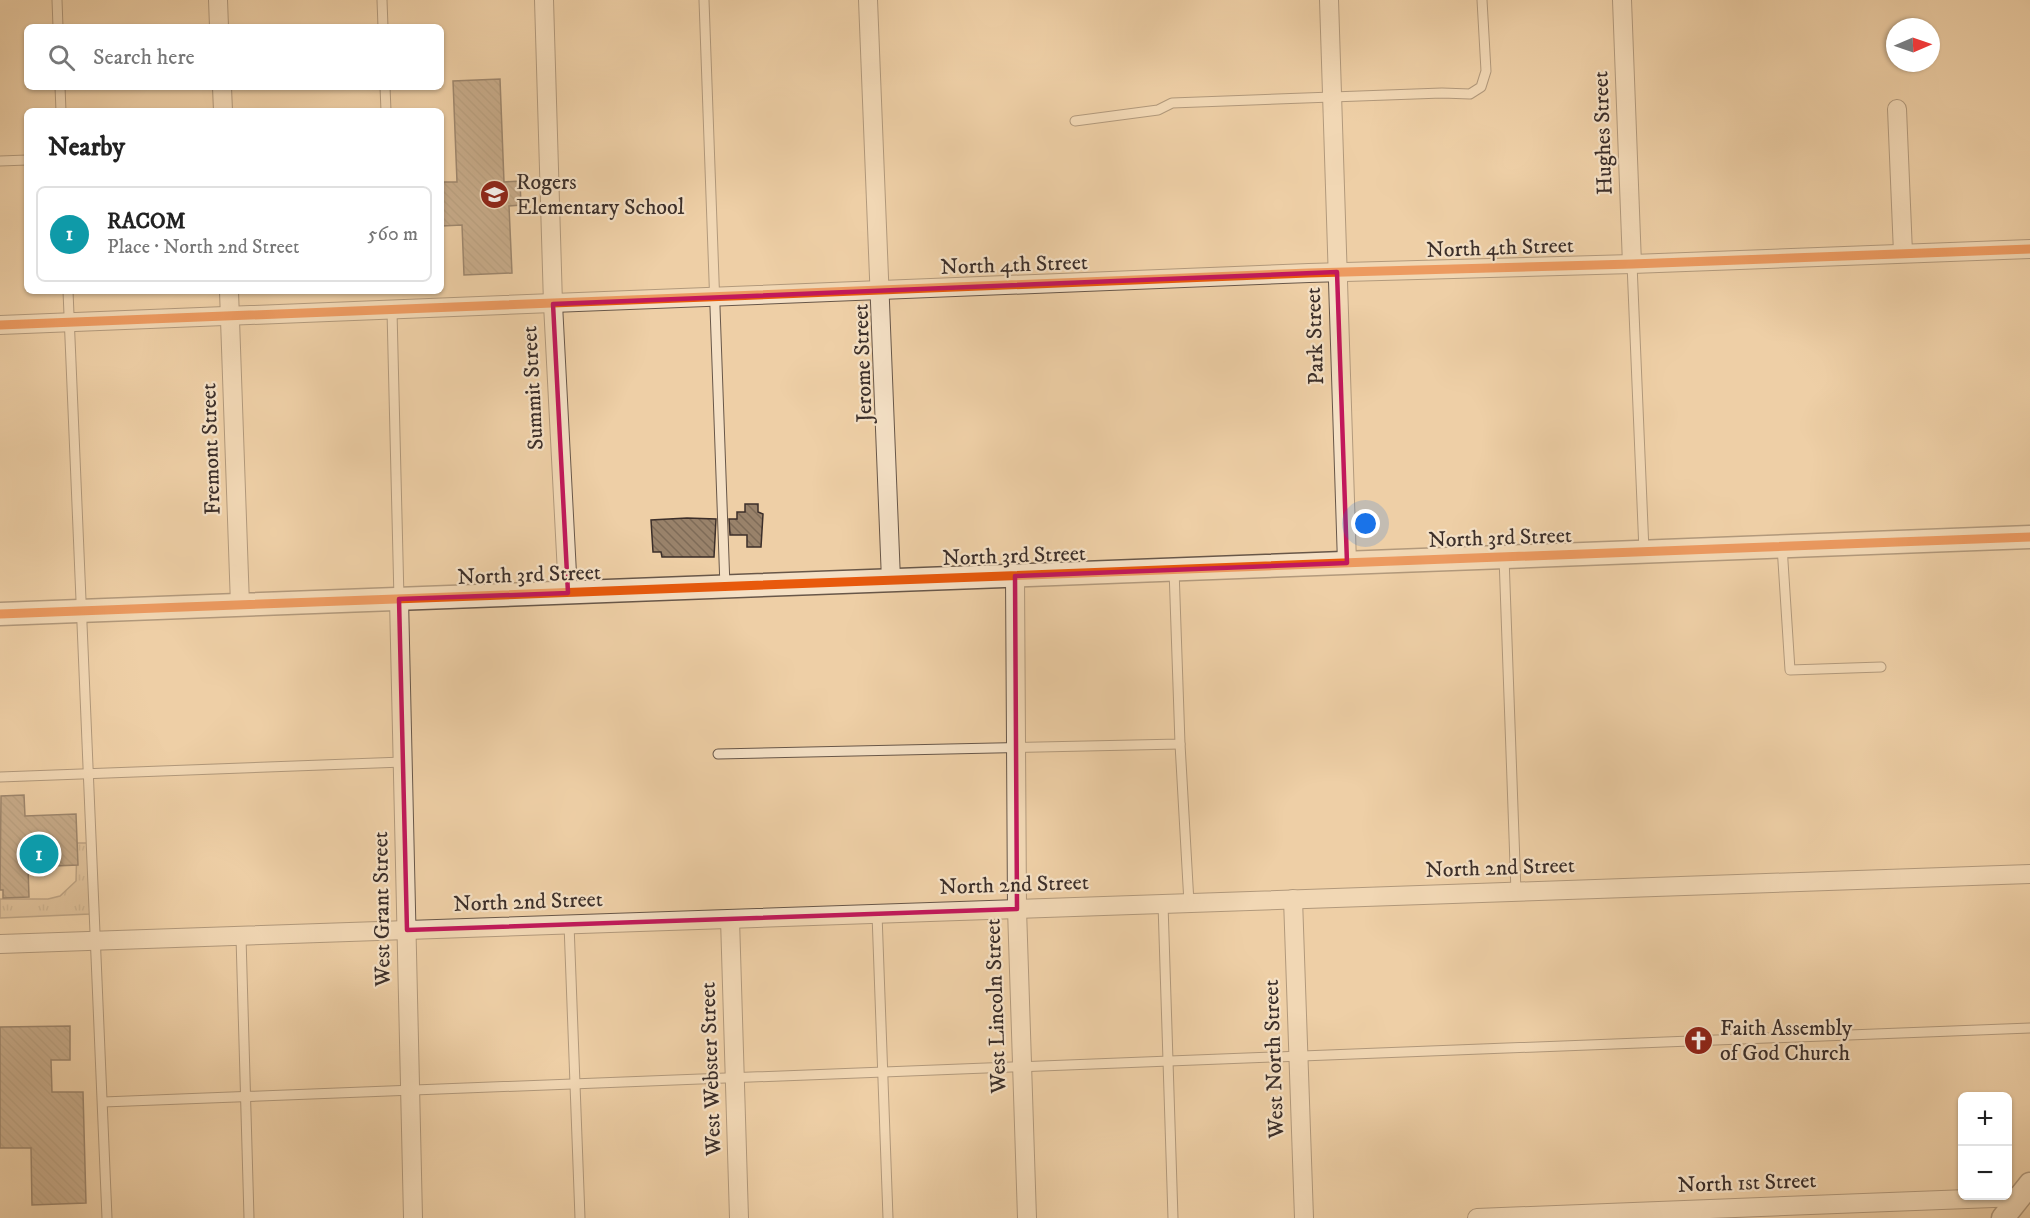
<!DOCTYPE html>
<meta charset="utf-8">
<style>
:root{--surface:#fff;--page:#f2f2f2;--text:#222;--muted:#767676;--line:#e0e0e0;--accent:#1a73e8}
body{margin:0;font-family:"IM FELL DW Pica",serif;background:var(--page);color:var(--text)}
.controls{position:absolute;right:18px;bottom:18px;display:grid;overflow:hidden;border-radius:9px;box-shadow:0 2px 4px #0004}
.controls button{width:54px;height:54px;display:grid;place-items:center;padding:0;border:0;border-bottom:2px solid var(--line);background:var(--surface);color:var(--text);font:30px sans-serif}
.compass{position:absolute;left:1886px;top:18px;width:54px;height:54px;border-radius:50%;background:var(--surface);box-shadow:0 2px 4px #0004;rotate:88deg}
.you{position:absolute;left:1366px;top:524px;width:21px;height:21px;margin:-15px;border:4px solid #fff;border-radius:50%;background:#1a73e8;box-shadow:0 0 0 9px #1a73e833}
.badge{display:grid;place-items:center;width:39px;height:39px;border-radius:50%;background:var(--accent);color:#fff;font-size:20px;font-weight:700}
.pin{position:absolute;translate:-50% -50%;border:3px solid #fff;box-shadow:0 2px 6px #0006}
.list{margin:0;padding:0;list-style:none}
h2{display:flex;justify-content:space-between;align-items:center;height:78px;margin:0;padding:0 24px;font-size:26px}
h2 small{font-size:20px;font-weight:400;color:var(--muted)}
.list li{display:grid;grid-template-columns:39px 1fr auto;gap:18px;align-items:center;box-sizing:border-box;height:96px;margin:0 12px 12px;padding:0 12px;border:2px solid var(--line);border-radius:9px}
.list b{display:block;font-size:22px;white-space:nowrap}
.list p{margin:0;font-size:20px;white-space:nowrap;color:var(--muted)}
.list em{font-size:20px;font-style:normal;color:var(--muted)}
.icon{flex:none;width:33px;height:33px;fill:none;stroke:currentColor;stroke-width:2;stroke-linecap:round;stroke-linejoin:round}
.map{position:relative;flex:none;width:2030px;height:1218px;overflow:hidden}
.search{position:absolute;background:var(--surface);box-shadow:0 2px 4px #0004;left:24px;top:24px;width:420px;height:66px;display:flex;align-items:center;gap:15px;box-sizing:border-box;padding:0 21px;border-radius:9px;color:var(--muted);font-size:22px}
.panel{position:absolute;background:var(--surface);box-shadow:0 2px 4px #0004;left:24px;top:108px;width:420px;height:186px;border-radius:9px}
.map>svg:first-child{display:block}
.grass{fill:url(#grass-tufts);stroke:#86725e;stroke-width:1.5}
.building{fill:url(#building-back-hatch);stroke:#3c2f2a;stroke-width:1.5}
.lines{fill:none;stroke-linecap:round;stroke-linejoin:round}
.service-casing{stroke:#685749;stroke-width:11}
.minor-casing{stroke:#685749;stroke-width:20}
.tertiary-casing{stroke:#685749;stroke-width:25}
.service{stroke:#f4e0c5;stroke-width:9}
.minor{stroke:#f4e0c5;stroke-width:18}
.tertiary{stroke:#f4e0c5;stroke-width:22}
.cycleway-casing{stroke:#f4e0c5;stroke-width:13}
.cycleway{stroke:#e8590c;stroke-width:9}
.marked{fill:none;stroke:#c2185b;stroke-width:4.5;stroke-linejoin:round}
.labels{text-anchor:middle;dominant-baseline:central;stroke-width:4.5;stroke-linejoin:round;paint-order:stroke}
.street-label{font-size:22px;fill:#3c2f2a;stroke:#f4e0c5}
.poi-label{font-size:22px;fill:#3c2f2a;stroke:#f4e0c5;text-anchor:start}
</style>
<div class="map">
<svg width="2030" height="1218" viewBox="0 0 2030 1218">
<defs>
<pattern id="grass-tufts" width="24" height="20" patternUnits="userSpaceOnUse" patternTransform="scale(1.5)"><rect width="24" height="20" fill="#d0b491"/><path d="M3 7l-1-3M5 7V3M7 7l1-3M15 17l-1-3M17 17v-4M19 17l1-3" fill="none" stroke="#aa9377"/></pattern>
<pattern id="building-back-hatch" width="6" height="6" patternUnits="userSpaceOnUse" patternTransform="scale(1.5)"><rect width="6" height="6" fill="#99826a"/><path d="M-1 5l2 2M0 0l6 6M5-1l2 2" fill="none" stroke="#7e6b57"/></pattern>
</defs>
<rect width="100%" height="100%" fill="#eecfa6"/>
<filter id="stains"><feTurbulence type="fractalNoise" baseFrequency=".00333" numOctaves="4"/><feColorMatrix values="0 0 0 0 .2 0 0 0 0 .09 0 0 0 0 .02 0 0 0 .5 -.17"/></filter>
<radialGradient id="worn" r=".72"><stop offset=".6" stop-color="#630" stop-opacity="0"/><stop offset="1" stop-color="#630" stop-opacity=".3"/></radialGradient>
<path class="grass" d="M 77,843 L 87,843 L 90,914 L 0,918 L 0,899 L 48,899 L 60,896 L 76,881 Z"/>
<g class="building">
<path d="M 500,79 L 504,182 L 520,181 L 521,205 L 509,206 L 512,273 L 464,275 L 462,225 L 442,226 L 441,182 L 457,182 L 453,81 Z"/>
<path d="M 745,504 L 758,504 L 758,512 L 763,514 L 761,547 L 747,547 L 747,535 L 730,535 L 729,519 L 737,519 L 737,512 L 745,512 Z"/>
<path d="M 687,518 L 716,519 L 714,557 L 662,557 L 661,552 L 653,552 L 651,520 Z"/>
<path d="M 24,795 L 25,816 L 76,814 L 78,865 L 28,867 L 29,897 L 3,898 L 3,890 L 0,890 L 1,796 Z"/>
<path d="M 70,1026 L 70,1060 L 51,1060 L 52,1092 L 83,1092 L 86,1203 L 32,1205 L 31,1148 L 0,1148 L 0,1027 Z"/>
</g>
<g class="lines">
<defs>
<g id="service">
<path d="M 57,0 L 58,27"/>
<path d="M 382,0 L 383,27"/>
<path d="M 704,0 L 725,587"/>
<path d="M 60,87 L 61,111"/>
<path d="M 385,87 L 386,111"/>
<path d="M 1075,121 L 1158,110 L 1172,103 L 1442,93 L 1470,94 L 1481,87 L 1486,71 L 1482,0"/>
<path d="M 0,161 L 27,160"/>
<path d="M 1632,264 L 1644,551"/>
<path d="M 68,291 L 107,1218"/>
<path d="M 392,311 L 399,599"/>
<path d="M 1782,546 L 1790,670 L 1881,667"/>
<path d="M 1504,557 L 1516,892"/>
<path d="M 1180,744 L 1189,903"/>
<path d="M 718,754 L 1180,744 L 1174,569"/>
<path d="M 0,777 L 403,762"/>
<path d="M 1163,904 L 1173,1218"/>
<path d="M 877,914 L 888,1218"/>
<path d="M 569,924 L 580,1218"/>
<path d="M 241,937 L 249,1218"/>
<path d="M 103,1102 L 2030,1028"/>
</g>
<g id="minor">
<path d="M 218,0 L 219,27"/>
<path d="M 544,0 L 553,304 L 568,593"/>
<path d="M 868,0 L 891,580"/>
<path d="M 1329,0 L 1347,563"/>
<path d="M 1622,0 L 1632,264"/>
<path d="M 222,87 L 223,111"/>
<path d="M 1897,109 L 1903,253"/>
<path d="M 229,291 L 240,605"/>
<path d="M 0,325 L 1309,273 L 1632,264 L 2030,249"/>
<path d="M 1015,576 L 1017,909 L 1027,1218"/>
<path d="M 399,599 L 413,1218"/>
<path d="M 1293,899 L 1304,1218"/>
<path d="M 730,919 L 739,1218"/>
<path d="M 0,944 L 2030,874"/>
<path d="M 1477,1218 L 2020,1197"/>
</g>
<g id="tertiary">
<path d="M 0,614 L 2030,537"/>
<path d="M 2003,1218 L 2030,1184"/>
</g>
</defs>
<use href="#service" class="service-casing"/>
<use href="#minor" class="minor-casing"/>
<use href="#tertiary" class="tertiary-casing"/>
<use href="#service" class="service"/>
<use href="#minor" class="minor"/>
<use href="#tertiary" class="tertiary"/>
<defs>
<g id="cycleway">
<path d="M 0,325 L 1309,273 L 1632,264 L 2030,249"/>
<path d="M 0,614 L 2030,537"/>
</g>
</defs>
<use href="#cycleway" class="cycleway-casing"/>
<use href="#cycleway" class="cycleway"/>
</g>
<path d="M0 0H2030V1218H0ZM 1337,272 L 1347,563 L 1015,576 L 1017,909 L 407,930 L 399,599 L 568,593 L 553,304 Z" fill="#eecfa6" fill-opacity=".55" fill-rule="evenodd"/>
<path class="marked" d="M 1337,272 L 1347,563 L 1015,576 L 1017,909 L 407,930 L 399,599 L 568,593 L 553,304 Z"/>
<defs>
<symbol id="school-disc" viewBox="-11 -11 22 22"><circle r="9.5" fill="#8f2418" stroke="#f4e0c5"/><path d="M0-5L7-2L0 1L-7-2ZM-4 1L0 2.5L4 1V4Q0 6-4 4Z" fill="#fff"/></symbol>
<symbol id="church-disc" viewBox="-11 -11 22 22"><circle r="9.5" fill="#8f2418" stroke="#f4e0c5"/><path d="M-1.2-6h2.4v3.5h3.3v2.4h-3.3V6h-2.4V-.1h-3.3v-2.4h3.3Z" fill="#fff"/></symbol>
</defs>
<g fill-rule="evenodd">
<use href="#school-disc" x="478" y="178" width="33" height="33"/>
<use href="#church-disc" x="1682" y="1024" width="33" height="33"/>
</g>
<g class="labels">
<g class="street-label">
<text transform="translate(1603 133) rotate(-92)">Hughes Street</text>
<text transform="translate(1500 248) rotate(-2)">North 4th Street</text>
<text transform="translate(1014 265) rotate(-2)">North 4th Street</text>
<text transform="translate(1315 336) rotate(-92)">Park Street</text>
<text transform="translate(863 363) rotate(-92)">Jerome Street</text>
<text transform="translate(533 388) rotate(-93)">Summit Street</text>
<text transform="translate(211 449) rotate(-92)">Fremont Street</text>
<text transform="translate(1500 538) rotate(-2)">North 3rd Street</text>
<text transform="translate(1014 556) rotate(-2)">North 3rd Street</text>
<text transform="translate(529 575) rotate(-2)">North 3rd Street</text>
<text transform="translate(1500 868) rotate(-2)">North 2nd Street</text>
<text transform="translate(1014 885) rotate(-2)">North 2nd Street</text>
<text transform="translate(528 902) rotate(-2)">North 2nd Street</text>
<text transform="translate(382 909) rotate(-91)">West Grant Street</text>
<text transform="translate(996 1006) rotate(-92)">West Lincoln Street</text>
<text transform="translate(1274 1059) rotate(-92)">West North Street</text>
<text transform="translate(711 1069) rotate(-92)">West Webster Street</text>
<text transform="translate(1747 1183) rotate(-2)">North 1st Street</text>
</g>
<g class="poi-label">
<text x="516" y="182">Rogers<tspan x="516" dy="25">Elementary School</tspan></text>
<text x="1720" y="1028">Faith Assembly<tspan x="1720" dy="25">of God Church</tspan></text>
</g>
</g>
<rect width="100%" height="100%" filter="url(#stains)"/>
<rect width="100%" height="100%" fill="url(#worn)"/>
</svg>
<div class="controls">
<button>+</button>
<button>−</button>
</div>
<svg class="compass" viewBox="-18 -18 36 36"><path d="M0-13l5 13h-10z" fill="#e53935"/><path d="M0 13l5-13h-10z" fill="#767676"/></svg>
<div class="you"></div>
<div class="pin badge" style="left:39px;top:854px;background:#0f9aa8">1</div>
<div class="search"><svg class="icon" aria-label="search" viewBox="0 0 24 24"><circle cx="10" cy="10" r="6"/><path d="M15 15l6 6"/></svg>Search here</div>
<section class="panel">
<h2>Nearby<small></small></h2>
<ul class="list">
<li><span class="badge" style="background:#0f9aa8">1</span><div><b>RACOM</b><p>Place · North 2nd Street</p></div><em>560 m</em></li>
</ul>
</section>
</div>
